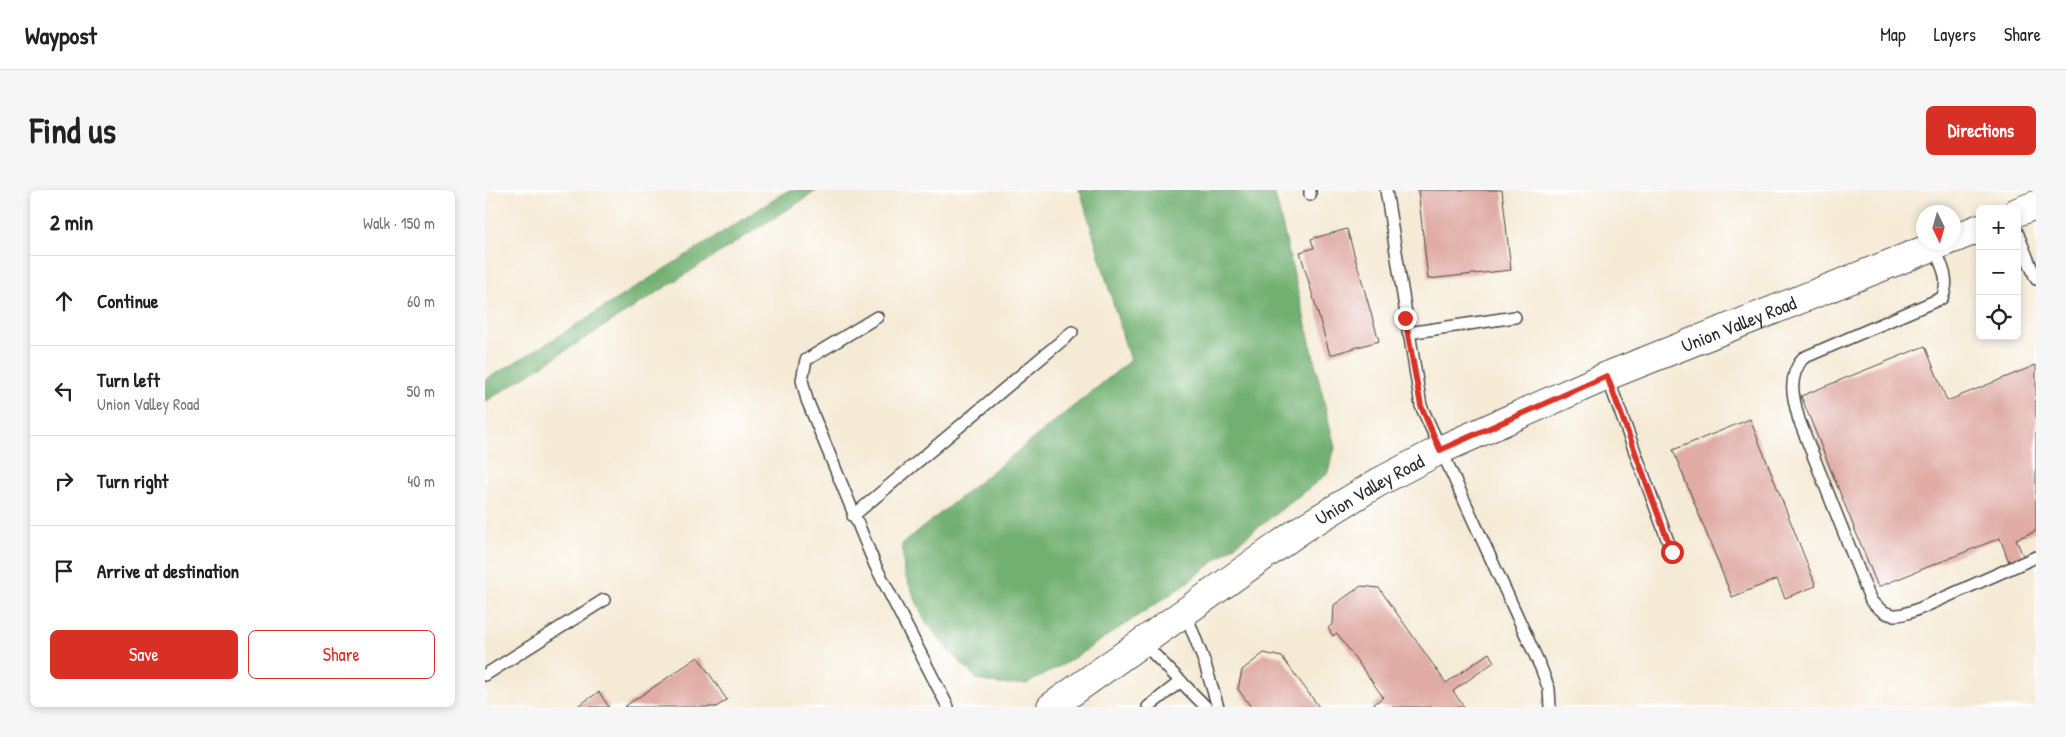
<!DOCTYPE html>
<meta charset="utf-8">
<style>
:root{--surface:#fff;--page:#f6f6f6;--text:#222;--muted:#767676;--line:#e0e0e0;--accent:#d93025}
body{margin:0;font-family:"Patrick Hand",sans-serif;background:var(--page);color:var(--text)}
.controls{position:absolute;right:15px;top:15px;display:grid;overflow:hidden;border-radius:8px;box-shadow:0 2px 8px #0003}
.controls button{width:45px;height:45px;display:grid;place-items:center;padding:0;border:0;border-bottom:1px solid var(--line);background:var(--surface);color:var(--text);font:25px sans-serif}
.compass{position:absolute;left:1431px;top:15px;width:45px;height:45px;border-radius:50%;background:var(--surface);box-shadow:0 2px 8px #0003;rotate:175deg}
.stop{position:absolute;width:15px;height:15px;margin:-11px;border:4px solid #d93025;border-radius:50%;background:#fff}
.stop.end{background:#d93025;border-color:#fff;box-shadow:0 1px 5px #0008}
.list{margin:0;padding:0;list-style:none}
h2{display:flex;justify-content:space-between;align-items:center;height:65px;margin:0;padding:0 20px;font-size:21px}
h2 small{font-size:16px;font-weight:400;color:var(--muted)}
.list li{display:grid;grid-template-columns:32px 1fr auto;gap:15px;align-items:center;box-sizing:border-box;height:90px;padding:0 20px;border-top:1px solid var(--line)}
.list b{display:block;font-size:19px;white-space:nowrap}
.list p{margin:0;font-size:16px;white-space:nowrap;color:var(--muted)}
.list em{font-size:16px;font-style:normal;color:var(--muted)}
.actions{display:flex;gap:10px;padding:15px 20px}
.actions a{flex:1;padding:11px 0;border:1px solid var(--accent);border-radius:8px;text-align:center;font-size:18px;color:var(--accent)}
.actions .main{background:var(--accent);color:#fff}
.icon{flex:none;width:28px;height:28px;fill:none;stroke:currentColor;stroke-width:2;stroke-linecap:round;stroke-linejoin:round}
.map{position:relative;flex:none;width:1551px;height:517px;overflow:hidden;border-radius:8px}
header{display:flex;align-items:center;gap:30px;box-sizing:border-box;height:70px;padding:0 25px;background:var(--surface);border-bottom:1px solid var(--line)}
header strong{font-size:24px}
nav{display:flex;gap:28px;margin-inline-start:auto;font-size:18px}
.intro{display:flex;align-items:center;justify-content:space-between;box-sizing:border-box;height:120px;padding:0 30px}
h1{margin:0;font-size:35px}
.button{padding:12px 22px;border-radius:8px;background:var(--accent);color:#fff;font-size:18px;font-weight:700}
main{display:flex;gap:30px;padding:0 30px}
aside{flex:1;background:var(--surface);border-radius:8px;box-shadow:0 2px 8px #0003}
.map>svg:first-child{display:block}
.forest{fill:#72b071;stroke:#4e6e4e}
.building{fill:#e0aca5}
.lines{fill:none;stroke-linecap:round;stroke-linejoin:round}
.lane-casing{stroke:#494844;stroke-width:14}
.secondary-casing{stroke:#494844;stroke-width:30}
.lane{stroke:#fff;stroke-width:11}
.secondary{stroke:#fff;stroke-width:28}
.route{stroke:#d93025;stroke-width:6}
.labels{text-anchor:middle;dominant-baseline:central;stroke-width:5;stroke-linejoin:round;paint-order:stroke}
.street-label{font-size:19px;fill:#2b2b2b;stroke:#fff}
</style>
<header>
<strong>Waypost</strong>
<nav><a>Map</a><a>Layers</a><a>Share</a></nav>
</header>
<div class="intro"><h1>Find us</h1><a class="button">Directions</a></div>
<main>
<aside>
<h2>2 min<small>Walk · 150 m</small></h2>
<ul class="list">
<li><svg class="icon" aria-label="ahead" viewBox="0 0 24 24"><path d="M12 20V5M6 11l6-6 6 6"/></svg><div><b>Continue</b></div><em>60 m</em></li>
<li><svg class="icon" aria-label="left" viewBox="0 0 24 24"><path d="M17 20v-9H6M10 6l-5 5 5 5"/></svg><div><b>Turn left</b><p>Union Valley Road</p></div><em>50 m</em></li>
<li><svg class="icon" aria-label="right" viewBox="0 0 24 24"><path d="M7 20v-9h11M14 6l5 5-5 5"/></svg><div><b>Turn right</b></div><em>40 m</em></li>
<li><svg class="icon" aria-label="arrive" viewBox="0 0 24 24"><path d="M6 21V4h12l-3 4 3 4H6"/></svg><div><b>Arrive at destination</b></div></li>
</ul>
<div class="actions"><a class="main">Save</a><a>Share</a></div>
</aside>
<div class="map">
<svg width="1551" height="517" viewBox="0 0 1551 517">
<rect width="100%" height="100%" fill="#fff"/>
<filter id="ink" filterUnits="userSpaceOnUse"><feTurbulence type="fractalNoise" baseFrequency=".02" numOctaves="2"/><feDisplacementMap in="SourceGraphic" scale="10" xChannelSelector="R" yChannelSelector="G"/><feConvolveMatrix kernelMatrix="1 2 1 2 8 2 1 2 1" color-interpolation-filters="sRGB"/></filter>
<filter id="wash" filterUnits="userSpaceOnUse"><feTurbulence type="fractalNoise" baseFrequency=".0096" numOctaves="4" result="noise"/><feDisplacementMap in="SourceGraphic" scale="20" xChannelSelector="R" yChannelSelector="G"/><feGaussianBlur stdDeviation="1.12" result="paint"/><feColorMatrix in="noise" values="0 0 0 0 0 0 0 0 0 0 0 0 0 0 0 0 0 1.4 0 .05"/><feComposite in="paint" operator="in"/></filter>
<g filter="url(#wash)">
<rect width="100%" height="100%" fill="#f5ead5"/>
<g class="forest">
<path d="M 304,0 L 333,0 L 0,212 L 0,190 L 61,154 Z"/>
<path d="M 593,0 L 789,0 L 850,258 L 842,284 L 695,398 L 581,473 L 541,494 L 513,494 L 493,490 L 464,461 L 440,431 L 419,383 L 417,354 L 645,171 L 596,3 Z"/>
</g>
<g id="blocks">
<g class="building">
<path d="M 933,0 L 1017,0 L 1026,80 L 943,89 Z"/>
<path d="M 862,39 L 894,151 L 845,165 L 815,62 L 829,58 L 826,49 Z"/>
<path d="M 1440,156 L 1462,211 L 1551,175 L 1551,341 L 1531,349 L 1538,366 L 1524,372 L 1515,348 L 1393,397 L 1316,206 Z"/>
<path d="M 1265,229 L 1331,396 L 1300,408 L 1292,389 L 1247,407 L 1188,260 Z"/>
<path d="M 876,396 L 894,398 L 961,493 L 1004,463 L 1009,472 L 968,501 L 979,517 L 885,517 L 898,507 L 852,443 L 848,446 L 843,438 L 848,434 L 849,415 Z"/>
<path d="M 779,463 L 797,467 L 834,517 L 766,517 L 753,499 L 757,480 Z"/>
<path d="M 213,467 L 242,510 L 231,517 L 139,517 Z"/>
<path d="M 114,502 L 124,517 L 91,517 Z"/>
</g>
</g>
</g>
<g filter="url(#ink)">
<use href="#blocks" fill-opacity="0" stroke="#494844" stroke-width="1"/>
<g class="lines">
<defs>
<g id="lane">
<path d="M 901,0 L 936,216 L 1056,478 L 1064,499 L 1065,517"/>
<path d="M 825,5 L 825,0"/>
<path d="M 1532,42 L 1551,89"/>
<path d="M 1449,57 C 1456,75 1466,89 1457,108 L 1318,168 C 1302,188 1308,208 1314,230 L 1386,411 C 1403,430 1413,427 1436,418 L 1551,367"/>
<path d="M 392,127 L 321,170 L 317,190 L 322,210 L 390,375 L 463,517"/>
<path d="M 923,143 L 1030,127"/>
<path d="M 1122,186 L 1187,362"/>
<path d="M 368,326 L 587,142"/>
<path d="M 700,422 L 719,471 L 733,517"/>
<path d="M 657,452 L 721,517"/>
<path d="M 0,485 L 119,410"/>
<path d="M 663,517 L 696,491"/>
</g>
<g id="secondary">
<path d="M 1532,22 L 1551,15"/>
<path d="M 1468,49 L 1495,38"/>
<path id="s1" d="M 566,517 L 817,339 L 894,292 L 955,260 L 1122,186 L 1460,52"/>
</g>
</defs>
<use href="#lane" class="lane-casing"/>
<use href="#secondary" class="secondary-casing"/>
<use href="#lane" class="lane"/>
<use href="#secondary" class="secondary"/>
</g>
</g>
<g class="lines" filter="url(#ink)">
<path class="route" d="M 920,128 L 936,216 L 955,260 L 1122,186 L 1187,362"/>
</g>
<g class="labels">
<g class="street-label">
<text stroke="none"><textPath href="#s1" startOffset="791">Union Valley Road</textPath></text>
<text stroke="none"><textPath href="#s1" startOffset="386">Union Valley Road</textPath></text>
</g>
</g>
</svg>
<div class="controls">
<button>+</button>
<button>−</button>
<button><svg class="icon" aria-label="locate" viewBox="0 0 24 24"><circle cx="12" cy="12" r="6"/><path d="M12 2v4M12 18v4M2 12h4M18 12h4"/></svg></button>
</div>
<svg class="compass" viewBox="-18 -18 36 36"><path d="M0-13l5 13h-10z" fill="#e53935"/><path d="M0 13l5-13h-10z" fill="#767676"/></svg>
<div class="stop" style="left:1187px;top:362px"></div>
<div class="stop end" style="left:920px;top:128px"></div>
</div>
</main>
